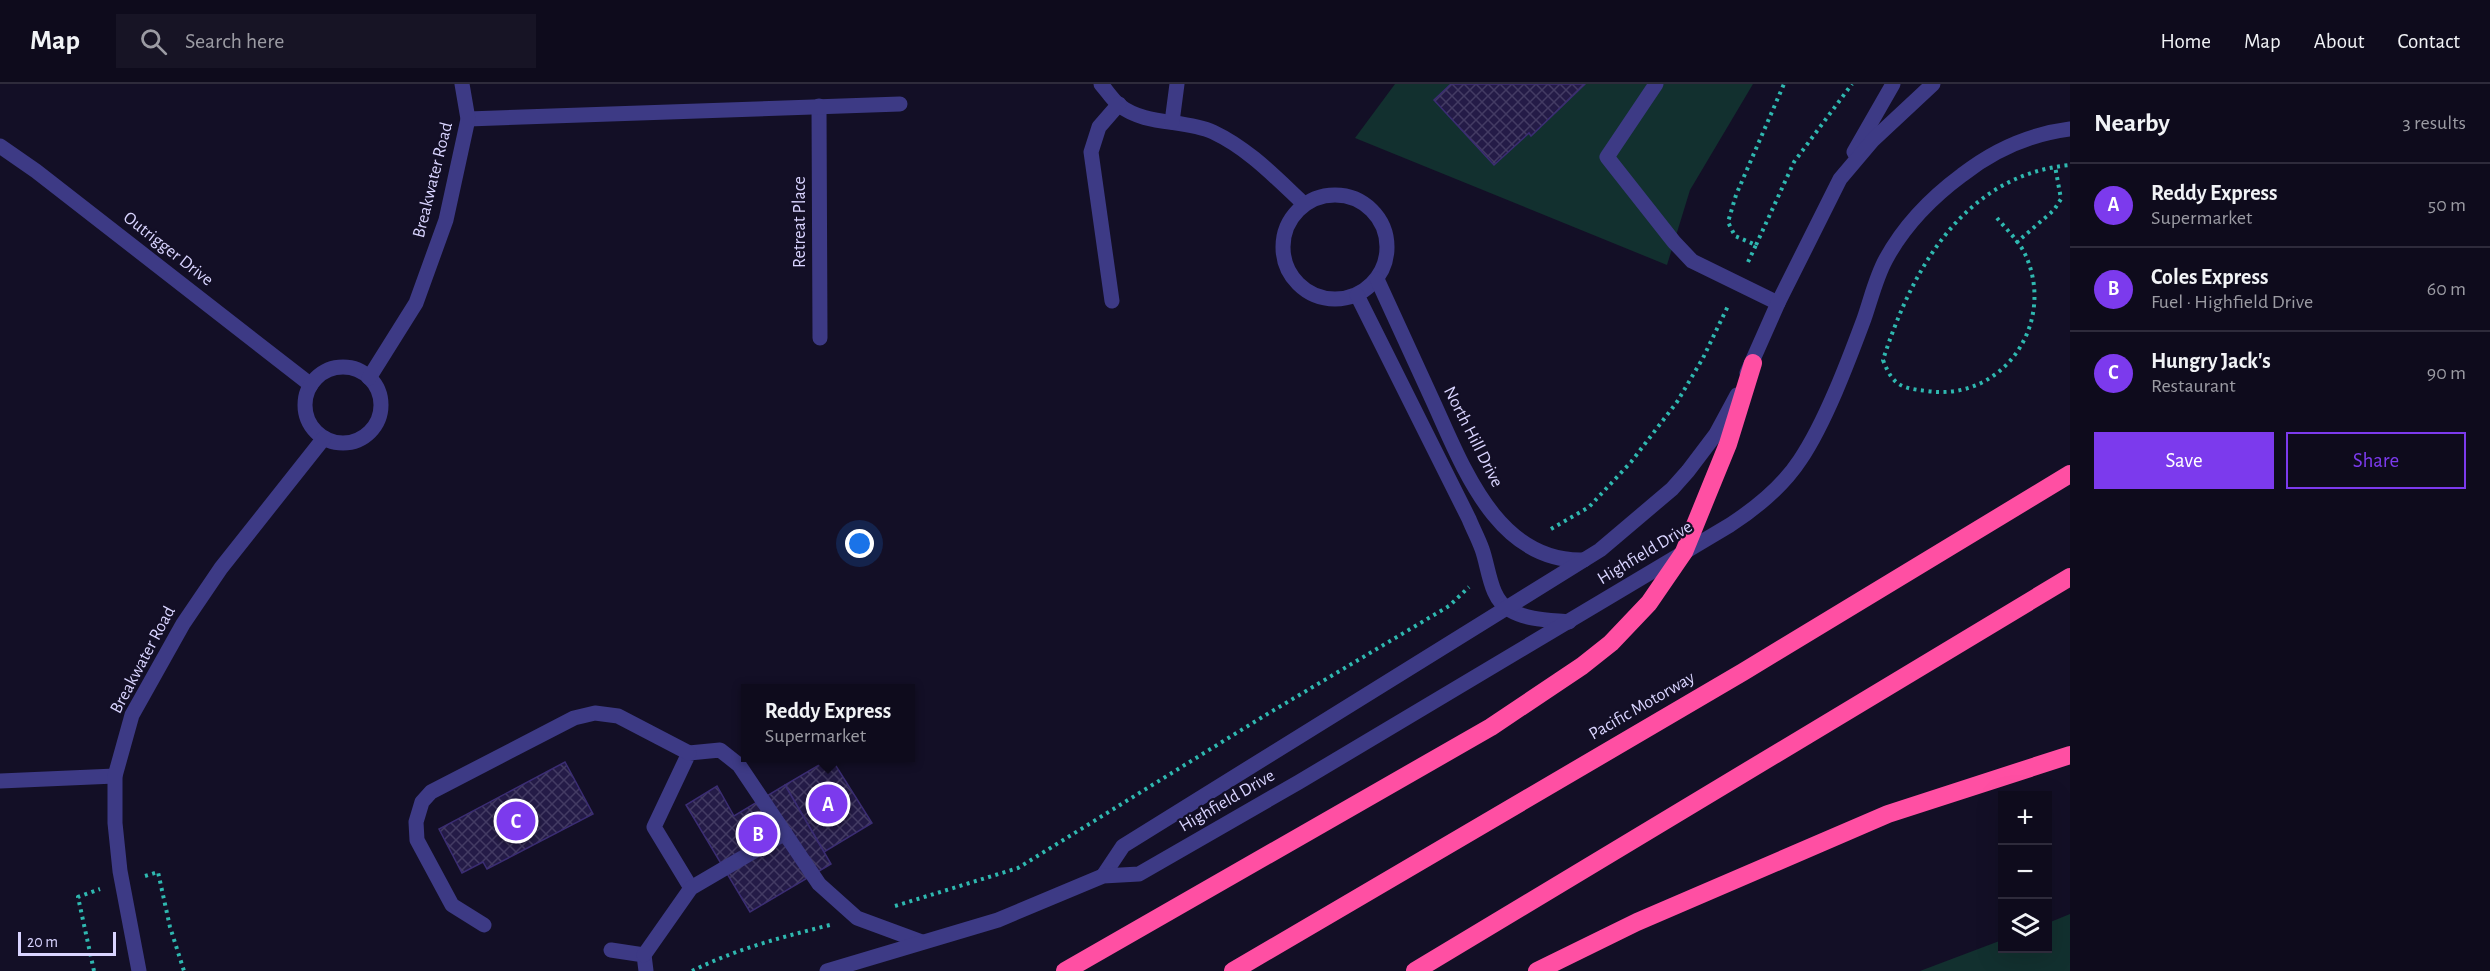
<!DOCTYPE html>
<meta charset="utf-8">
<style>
:root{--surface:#0e0b1c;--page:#171425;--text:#f1f3f6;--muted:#9b9ba3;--line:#2e2b3b;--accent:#7c3aed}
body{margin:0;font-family:"Alegreya Sans",sans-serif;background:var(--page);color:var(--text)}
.controls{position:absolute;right:18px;bottom:18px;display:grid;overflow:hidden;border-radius:0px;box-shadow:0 6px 24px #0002}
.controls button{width:54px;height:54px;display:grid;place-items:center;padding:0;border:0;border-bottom:2px solid var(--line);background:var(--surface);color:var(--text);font:30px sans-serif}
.scale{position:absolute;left:18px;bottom:15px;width:98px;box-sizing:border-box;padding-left:6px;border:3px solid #d9d4ff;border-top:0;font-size:16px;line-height:21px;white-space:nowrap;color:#d9d4ff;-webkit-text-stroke:4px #130f26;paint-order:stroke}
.you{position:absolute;left:860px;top:460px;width:21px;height:21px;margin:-15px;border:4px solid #fff;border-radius:50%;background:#1a73e8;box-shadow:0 0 0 9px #1a73e833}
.badge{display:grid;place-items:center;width:39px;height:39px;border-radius:50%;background:var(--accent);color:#fff;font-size:20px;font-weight:700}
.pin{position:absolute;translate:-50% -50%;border:3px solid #fff;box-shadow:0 2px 6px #0006}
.popup{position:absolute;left:741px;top:600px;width:174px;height:78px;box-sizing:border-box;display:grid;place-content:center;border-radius:0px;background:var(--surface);filter:drop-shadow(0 2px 4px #0005);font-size:20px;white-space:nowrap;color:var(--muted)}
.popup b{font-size:22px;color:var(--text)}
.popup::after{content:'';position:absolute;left:50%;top:100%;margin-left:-12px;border:12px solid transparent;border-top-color:var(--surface)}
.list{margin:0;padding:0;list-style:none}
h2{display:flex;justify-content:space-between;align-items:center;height:78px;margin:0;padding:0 24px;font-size:26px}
h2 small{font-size:20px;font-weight:400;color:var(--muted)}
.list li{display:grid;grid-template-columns:39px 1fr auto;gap:18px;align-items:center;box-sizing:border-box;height:84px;padding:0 24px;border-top:2px solid var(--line)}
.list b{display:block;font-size:22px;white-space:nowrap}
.list p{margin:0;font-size:20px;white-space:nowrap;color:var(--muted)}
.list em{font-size:20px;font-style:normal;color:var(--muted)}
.actions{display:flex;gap:12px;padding:18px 24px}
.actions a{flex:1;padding:14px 0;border:2px solid var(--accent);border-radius:0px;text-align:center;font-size:21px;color:var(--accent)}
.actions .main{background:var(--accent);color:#fff}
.icon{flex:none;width:33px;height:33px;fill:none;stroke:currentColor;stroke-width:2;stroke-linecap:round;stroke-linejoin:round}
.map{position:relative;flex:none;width:2070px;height:887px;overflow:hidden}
header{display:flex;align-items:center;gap:36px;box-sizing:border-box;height:84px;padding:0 30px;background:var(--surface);border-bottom:2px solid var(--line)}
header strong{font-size:28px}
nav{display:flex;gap:33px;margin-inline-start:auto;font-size:21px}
.search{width:420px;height:54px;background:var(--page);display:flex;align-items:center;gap:15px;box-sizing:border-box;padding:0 21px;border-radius:0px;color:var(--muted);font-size:22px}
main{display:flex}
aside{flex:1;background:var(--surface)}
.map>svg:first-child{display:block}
.green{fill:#12302f}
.building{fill:url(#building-cross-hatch);stroke:#3b2d73;stroke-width:1.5}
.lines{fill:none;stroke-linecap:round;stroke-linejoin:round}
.path{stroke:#2fb8b0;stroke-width:4;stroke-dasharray:3 4.5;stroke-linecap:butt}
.minor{stroke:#3d3a85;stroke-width:15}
.highway{stroke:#ff4fa3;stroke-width:18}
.labels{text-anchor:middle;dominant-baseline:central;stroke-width:4.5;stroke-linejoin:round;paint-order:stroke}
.street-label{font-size:18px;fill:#d9d4ff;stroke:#130f26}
</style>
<header>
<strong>Map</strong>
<div class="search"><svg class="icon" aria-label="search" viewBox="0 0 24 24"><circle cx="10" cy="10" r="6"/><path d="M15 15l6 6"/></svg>Search here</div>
<nav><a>Home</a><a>Map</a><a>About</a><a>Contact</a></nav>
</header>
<main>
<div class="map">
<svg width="2070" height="887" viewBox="0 0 2070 887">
<defs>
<pattern id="building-cross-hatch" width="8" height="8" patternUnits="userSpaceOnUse" patternTransform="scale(1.5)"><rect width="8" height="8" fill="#241b47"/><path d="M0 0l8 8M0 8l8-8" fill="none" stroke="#433b63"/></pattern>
</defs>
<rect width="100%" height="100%" fill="#130f26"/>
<g class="green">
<path d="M 1395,0 L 1753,0 L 1690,106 L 1667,181 L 1355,54 Z"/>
<path d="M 2070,830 L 2070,887 L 1920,887 L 2002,856 L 2002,864 L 2048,864 L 2048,839 Z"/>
</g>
<g class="building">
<path d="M 1451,0 L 1585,0 L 1531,52 L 1529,49 L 1494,81 L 1434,16 Z"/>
<path d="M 831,674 L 872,739 L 824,768 L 785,701 Z"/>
<path d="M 565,678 L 593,730 L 487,785 L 483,778 L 462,789 L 439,745 Z"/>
<path d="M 785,701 L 831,780 L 750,828 L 686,721 L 717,702 L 734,732 Z"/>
</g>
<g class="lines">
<g class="path">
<path d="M 1997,134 C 2006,145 2019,157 2025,170 C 2057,238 2004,318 1927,307 C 1901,304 1893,302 1883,276 C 1912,185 1964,91 2070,81"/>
<path d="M 2016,159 L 2054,126 L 2061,115 L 2055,82"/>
<path d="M 1756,161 L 1794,78 L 1852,0"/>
<path d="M 1748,178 L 1756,161 L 1735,152 L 1728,138 L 1736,111 L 1784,0"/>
<path d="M 1551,445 L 1589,423 L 1631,378 L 1677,318 L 1703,274 L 1729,220"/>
<path d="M 145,792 L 158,788 L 170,843 L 184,887"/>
<path d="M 895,822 L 1018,784 L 1264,632 L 1449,522 L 1469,503"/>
<path d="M 94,887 L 78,813 L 100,805"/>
<path d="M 692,887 C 736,865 782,853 830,841"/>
</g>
<g class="minor">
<path d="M 1101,0 C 1107,7 1112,15 1119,21 C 1145,42 1184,35 1213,48 C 1249,65 1275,93 1304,120"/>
<path d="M 1656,0 L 1607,73 L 1674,158 L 1692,177 L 1778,219"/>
<path d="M 819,22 L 820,254"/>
<path d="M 468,35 L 900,20"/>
<path d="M 1172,38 L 1177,0"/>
<path d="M 0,62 L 36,87 L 311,301"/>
<path d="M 1854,68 L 1893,0"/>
<circle cx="1335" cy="163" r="52"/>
<path d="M 1377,195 C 1395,235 1414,275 1432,315 C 1462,380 1496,479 1584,476"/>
<path d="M 1357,211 L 1469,435 C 1473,445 1478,454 1482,465 C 1489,484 1490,516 1510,526 C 1527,536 1550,536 1569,538"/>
<path d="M 1112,217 L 1091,68 L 1099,43 L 1119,20"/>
<circle cx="343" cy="321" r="38"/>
<path d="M 1747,289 L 1778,219 L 1840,95 L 1873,56 L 1933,0"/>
<path d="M 369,294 L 416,219 L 446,136 L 468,35 L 462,0"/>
<path d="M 0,697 L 115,692"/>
<path d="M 1103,792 L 1123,762 L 1600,466 L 1672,405 L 1688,387 L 1716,350 L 1737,311"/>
<path d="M 691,804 L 654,743 L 689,669 L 720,666 L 739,681 L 819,800 L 857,834 L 922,858"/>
<path d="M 484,841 L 452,821 L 417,756 L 416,738 L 422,718 L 431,708 L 574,634 L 595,629 L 618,632 L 689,669"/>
<path d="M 611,866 L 644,871 L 646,887"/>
<path d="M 644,871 L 691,804 L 785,749"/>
<path d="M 139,887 L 120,787 L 115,739 L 115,692 L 132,631 L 183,540 L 221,484 L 324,354"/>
<path d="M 827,887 L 998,836 L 1103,792 L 1139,790 L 1299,698 L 1730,441 C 1756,424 1783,402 1800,376 C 1825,339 1848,278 1864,235 C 1871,215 1876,193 1886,175 C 1905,140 1931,114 1962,91 C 1994,66 2030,50 2070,45"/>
</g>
<g class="highway">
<path d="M 1065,887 L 1491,643 L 1582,582 L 1611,559 L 1649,519 L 1684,468 L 1728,360 L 1753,279"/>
<path d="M 1233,887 L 1743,588 L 2070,390"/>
<path d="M 1415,887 L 2070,493"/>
<path d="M 1537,887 L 1637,838 L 1888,730 L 2070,671"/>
</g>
</g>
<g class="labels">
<g class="street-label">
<text transform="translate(433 96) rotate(-76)">Breakwater Road</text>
<text transform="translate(800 138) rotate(-90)">Retreat Place</text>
<text transform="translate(168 165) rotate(38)">Outrigger Drive</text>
<text transform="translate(1473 353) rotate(63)">North Hill Drive</text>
<text transform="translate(1645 469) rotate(-31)">Highfield Drive</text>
<text transform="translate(143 576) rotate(-62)">Breakwater Road</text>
<text transform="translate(1642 622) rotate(-30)">Pacific Motorway</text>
<text transform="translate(1227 717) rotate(-30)">Highfield Drive</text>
</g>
</g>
</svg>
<div class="controls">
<button>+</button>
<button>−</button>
<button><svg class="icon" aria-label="layers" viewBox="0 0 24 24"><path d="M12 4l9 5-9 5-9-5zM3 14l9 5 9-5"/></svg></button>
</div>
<div class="scale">20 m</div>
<div class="you"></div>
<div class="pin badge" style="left:828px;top:720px">A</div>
<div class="popup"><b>Reddy Express</b>Supermarket</div>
<div class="pin badge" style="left:758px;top:750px">B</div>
<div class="pin badge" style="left:516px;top:737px">C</div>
</div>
<aside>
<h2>Nearby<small>3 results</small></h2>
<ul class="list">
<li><span class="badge">A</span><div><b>Reddy Express</b><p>Supermarket</p></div><em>50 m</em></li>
<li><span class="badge">B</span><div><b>Coles Express</b><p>Fuel · Highfield Drive</p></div><em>60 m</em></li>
<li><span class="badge">C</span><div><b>Hungry Jack's</b><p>Restaurant</p></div><em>90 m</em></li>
</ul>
<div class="actions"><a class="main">Save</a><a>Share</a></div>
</aside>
</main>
